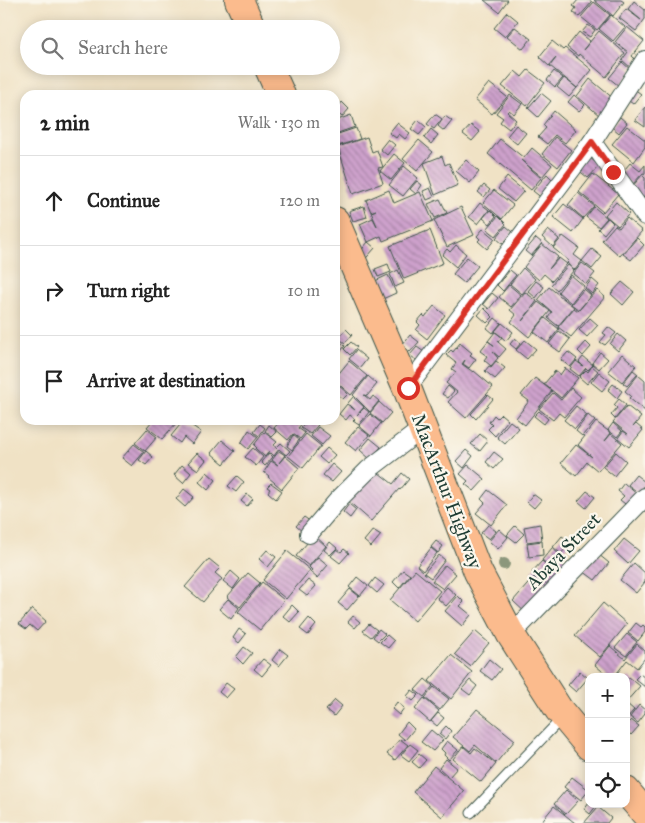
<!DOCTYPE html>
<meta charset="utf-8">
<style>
:root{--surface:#fff;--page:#f2f2f2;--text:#222;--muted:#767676;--line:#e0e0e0}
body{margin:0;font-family:"IM FELL Great Primer",serif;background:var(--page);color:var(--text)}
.controls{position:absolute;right:15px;bottom:15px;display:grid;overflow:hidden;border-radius:10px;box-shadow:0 2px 12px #0003}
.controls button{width:45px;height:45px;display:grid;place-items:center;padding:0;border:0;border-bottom:1px solid var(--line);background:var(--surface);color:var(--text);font:25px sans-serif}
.stop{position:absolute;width:15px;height:15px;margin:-11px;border:4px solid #d93025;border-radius:50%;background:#fff}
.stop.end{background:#d93025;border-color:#fff;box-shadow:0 1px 5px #0008}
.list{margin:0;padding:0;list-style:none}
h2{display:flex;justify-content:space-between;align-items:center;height:65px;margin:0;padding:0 20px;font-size:21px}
h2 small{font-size:16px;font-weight:400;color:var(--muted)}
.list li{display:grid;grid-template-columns:32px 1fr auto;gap:15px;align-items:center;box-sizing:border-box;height:90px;padding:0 20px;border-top:1px solid var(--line)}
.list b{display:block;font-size:19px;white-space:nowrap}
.list em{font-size:16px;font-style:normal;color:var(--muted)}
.icon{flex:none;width:28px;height:28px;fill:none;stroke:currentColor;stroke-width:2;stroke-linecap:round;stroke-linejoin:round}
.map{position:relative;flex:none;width:645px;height:823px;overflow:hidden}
.search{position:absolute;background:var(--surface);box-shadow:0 2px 12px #0003;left:20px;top:20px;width:320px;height:55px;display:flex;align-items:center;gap:12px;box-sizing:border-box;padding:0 18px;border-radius:28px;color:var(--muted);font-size:19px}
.panel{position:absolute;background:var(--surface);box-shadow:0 2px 12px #0003;left:20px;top:90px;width:320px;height:335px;border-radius:15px}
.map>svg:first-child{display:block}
.building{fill:url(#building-back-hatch)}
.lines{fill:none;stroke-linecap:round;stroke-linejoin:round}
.service-casing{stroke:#3e564a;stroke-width:11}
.minor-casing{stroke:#3e564a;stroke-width:20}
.trunk-casing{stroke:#3e564a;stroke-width:30}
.service{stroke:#fff;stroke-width:9}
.minor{stroke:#fff;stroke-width:18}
.trunk{stroke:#fbbb8d;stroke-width:28}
.tree{fill:#8c977c}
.route{stroke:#d93025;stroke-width:6}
.labels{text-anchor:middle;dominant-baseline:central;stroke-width:4.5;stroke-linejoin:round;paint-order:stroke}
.street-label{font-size:19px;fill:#1f3d34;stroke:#fbf7ec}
</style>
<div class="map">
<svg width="645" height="823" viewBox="0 0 645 823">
<defs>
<pattern id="building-back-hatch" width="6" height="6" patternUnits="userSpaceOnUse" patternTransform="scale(1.25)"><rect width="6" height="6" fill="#cea1cc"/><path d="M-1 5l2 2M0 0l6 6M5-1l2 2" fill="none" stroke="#a784a6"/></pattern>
</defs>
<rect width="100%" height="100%" fill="#fbf7ec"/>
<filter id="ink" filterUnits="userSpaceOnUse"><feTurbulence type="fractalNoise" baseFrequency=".02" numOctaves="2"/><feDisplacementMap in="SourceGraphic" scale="10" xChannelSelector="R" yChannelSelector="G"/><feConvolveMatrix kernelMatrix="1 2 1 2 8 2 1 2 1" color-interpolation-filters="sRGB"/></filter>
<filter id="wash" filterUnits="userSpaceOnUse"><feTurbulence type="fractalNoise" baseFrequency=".0096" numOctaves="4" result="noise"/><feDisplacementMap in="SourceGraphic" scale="20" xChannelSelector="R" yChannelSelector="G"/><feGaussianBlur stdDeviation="1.12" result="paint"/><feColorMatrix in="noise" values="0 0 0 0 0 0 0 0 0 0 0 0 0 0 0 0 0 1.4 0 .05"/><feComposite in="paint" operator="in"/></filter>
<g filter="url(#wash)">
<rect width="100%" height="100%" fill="#f0e2c5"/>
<g id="blocks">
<g class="building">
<path d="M 484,0 L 508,0 L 499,12 Z"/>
<path d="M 578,0 L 589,0 L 592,2 L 579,17 L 573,12 L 576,8 L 573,6 Z"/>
<path d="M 594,0 L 621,0 L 624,2 L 613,16 Z"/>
<path d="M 634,1 L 645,10 L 645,19 L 636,31 L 619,18 L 626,9 L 641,20 L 628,9 Z"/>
<path d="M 594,2 L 610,15 L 597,30 L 581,17 Z"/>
<path d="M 507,12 L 518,21 L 505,37 L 494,28 Z"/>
<path d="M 611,15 L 625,27 L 613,41 L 599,29 Z"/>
<path d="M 588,25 L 595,30 L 590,37 L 582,32 Z"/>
<path d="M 515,27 L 531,39 L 523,49 L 507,36 Z"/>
<path d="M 627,27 L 644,41 L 632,56 L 637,61 L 631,68 L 622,60 L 628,52 L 615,42 Z"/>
<path d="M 599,31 L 625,53 L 606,77 L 579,54 L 578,56 L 567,47 L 579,32 L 590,41 L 583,50 Z"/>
<path d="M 552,41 L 563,50 L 565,48 L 592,70 L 577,88 L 550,66 L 556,58 L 549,66 L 539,57 Z"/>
<path d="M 622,62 L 632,71 L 619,86 L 609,78 Z"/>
<path d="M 528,70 L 545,83 L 527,106 L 502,86 L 515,71 L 522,77 Z"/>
<path d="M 554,71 L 563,78 L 555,87 L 547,80 Z"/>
<path d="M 564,78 L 577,88 L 569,97 L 557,87 Z"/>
<path d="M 590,79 L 614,99 L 600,116 L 577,96 Z"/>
<path d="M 489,83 L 507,97 L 492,114 L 475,100 Z"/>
<path d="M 633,88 L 641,94 L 633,104 L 625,98 Z"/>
<path d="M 541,93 L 551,101 L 538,117 L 528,108 Z"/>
<path d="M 510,95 L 522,104 L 514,114 L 509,110 L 507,112 L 516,120 L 509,129 L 500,122 L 503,118 L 496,113 Z"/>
<path d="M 574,95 L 585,105 L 579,111 L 568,102 Z"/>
<path d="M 342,102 L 349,109 L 342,117 L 335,111 Z"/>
<path d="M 645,107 L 645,127 L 635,120 Z"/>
<path d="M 554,111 L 576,130 L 565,143 L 555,135 L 547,144 L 538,137 L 546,128 L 543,125 Z"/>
<path d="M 435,114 L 442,119 L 434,129 L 427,124 Z"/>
<path d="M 351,115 L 355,127 L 335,134 L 335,121 Z"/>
<path d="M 445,116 L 452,121 L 444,131 L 438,126 Z"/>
<path d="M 620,117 L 627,123 L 619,133 L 612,127 Z"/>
<path d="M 418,120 L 426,127 L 419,135 L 411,129 Z"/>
<path d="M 397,123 L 410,133 L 405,139 L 399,134 L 396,138 L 389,133 Z"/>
<path d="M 471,125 L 480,132 L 472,141 L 463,134 Z"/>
<path d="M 516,125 L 526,133 L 517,144 L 507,136 Z"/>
<path d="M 627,126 L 645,140 L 645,147 L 634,162 L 612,144 Z"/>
<path d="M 356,128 L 360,139 L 338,146 L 335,135 Z"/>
<path d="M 431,129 L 438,135 L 431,144 L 424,138 Z"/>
<path d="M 367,137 L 372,152 L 377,150 L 383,167 L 378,168 L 383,183 L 353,194 L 338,147 Z"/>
<path d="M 555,137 L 571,150 L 558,167 L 542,154 Z"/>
<path d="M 388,139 L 395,145 L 387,155 L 380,149 Z"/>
<path d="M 500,139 L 524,158 L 532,148 L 552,165 L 542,177 L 521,160 L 541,178 L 531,190 L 488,154 Z"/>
<path d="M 419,140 L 433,152 L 417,171 L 403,159 Z"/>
<path d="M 394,154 L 405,163 L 391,180 L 380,171 Z"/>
<path d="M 587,155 L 599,166 L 588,178 L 576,168 Z"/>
<path d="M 442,156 L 445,165 L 449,163 L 458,185 L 435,195 L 424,163 Z"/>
<path d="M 466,160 L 479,172 L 470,183 L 456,171 Z"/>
<path d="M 630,163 L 640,171 L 645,165 L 645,174 L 643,173 L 632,185 L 620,175 Z"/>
<path d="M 404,166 L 418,178 L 403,196 L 389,185 Z"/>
<path d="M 547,174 L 556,183 L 543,199 L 533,191 Z"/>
<path d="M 593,174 L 618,194 L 603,212 L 579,192 Z"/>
<path d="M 642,175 L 645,178 L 645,196 L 643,198 L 631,188 Z"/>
<path d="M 507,177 L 524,191 L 514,202 L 498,189 Z"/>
<path d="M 417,181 L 422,185 L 416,194 L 410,189 Z"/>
<path d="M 484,185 L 490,190 L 484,197 L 478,192 Z"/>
<path d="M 430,188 L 434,197 L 427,200 L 423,191 Z"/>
<path d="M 389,190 L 394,203 L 420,192 L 433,221 L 383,241 L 381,236 L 368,242 L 360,224 L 373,218 L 377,226 L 371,212 L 376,210 L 371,212 L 366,200 Z"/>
<path d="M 494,190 L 513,205 L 502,219 L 483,203 Z"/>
<path d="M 578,193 L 594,206 L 583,218 L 568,205 Z"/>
<path d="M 440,199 L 447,213 L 435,218 L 428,204 Z"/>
<path d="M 616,202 L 629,214 L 618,226 L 605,215 Z"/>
<path d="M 480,203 L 489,210 L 478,224 L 469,217 Z"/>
<path d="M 564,204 L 583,219 L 573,233 L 553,217 Z"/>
<path d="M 364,206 L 367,217 L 353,221 L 349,211 Z"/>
<path d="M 461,207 L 474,235 L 447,247 L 434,220 Z"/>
<path d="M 594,207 L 607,218 L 599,227 L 586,217 Z"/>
<path d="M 490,210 L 496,216 L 490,224 L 483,218 Z"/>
<path d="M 498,216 L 506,224 L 496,236 L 487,229 Z"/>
<path d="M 608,218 L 613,223 L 604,234 L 598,229 Z"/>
<path d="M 627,218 L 642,231 L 620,256 L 602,240 L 615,225 L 619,228 Z"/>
<path d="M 506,226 L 513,232 L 503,244 L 496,238 Z"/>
<path d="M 483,229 L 495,239 L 487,249 L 478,241 L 480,239 L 477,236 Z"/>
<path d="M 430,230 L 443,263 L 404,279 L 390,246 Z"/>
<path d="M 548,230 L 559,239 L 553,247 L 542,237 Z"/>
<path d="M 563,236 L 579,248 L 574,255 L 582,261 L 575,270 L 567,263 L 569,261 L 553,248 Z"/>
<path d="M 536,238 L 542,243 L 531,256 L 525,251 Z"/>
<path d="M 637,238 L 644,245 L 631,260 L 623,254 Z"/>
<path d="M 368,242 L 375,248 L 361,264 L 355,258 Z"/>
<path d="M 542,244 L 558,257 L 549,269 L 559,258 L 567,264 L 552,281 L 544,274 L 539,280 L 524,267 Z"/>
<path d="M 456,245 L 466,254 L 456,267 L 442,255 L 447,249 L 450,252 Z"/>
<path d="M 592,249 L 602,257 L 592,269 L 582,261 Z"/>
<path d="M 467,257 L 478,266 L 464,283 L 453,274 Z"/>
<path d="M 582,263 L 595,273 L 586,284 L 573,274 Z"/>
<path d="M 388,264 L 391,272 L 378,277 L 375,269 Z"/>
<path d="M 568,265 L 574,270 L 557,290 L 551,285 Z"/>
<path d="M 523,268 L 535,279 L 522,294 L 510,284 Z"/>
<path d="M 398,270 L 404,283 L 395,287 L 390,274 Z"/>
<path d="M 510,270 L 516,275 L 503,291 L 497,285 Z"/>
<path d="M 388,275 L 396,293 L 378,301 L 371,283 Z"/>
<path d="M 571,275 L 584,286 L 571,303 L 558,292 Z"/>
<path d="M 592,279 L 599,285 L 592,294 L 585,288 Z"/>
<path d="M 536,281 L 544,287 L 536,298 L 528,291 Z"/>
<path d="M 622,282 L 634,292 L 623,305 L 611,294 Z"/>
<path d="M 509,285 L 521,295 L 511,307 L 499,297 Z"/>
<path d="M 549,287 L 574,307 L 558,326 L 548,318 L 552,312 L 538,300 Z"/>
<path d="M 584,289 L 591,295 L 579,310 L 571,304 Z"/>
<path d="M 597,290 L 605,297 L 571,337 L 558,327 L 574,308 L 578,311 Z"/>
<path d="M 525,292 L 537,301 L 522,321 L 538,302 L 550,311 L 529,337 L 511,322 L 516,315 L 510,310 Z"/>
<path d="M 492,293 L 498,298 L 489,309 L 483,304 Z"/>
<path d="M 434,306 L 445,315 L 427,339 L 416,330 L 420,325 L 417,322 L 423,315 L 425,317 Z"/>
<path d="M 484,308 L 493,317 L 487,323 L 478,315 Z"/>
<path d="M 495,318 L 501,323 L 493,333 L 487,328 Z"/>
<path d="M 545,318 L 559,329 L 548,343 L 534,332 Z"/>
<path d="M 590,318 L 598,325 L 587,337 L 579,330 Z"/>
<path d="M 502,323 L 513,332 L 506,341 L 495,331 Z"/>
<path d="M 608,327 L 616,333 L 605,345 L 600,342 L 606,335 L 603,333 Z"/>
<path d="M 346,329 L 352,335 L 345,343 L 338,338 Z"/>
<path d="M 559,331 L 570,339 L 560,352 L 549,344 Z"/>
<path d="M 495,332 L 502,337 L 498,342 L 506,349 L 499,357 L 493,352 L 498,358 L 491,366 L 484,360 L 487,356 L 480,351 L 488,341 L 495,346 L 488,341 Z"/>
<path d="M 618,334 L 626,341 L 618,351 L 610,344 Z"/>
<path d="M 410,335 L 419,342 L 410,352 L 402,345 Z"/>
<path d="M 335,337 L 345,346 L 335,358 Z"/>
<path d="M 515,338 L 521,343 L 516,349 L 510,344 Z"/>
<path d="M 525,340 L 536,349 L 527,359 L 516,350 Z"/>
<path d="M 351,342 L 357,347 L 350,355 L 344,349 Z"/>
<path d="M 586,342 L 591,347 L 583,356 L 578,351 Z"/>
<path d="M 460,343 L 472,353 L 470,355 L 476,359 L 469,368 L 463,364 L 465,360 L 462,364 L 473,372 L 474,371 L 493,387 L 466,418 L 448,402 L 457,392 L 446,383 L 456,372 L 452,369 L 456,363 L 446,355 L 451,350 L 453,352 Z"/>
<path d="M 417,347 L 424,352 L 417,361 L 410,355 Z"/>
<path d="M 356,350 L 367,359 L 360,368 L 349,359 Z"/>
<path d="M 568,352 L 577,359 L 570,367 L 561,360 Z"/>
<path d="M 600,352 L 608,359 L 599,369 L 592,363 Z"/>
<path d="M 622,354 L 636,366 L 622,382 L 608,371 Z"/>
<path d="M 583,357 L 593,365 L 588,370 L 586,368 L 579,376 L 570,369 L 576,361 L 583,366 L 579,362 Z"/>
<path d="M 349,361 L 367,376 L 351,395 L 335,381 L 335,378 Z"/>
<path d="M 496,361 L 505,368 L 495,379 L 485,371 L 489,366 L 491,367 Z"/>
<path d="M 592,366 L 598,371 L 587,384 L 579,377 L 586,370 L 588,372 Z"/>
<path d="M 565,368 L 578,378 L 561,398 L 544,384 L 555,371 L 560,375 Z"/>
<path d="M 633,370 L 638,374 L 627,386 L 623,383 Z"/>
<path d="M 599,372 L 610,381 L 602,391 L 591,382 Z"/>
<path d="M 638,375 L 645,381 L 645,411 L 629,398 L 631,396 L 625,391 Z"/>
<path d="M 368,376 L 377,384 L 367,396 L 364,395 L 370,400 L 373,396 L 379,401 L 370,412 L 353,395 Z"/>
<path d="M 535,378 L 552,391 L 525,425 L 516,418 L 529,401 L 521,395 Z"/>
<path d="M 335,382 L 348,394 L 343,399 L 335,392 Z"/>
<path d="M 613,384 L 622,391 L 617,398 L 608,390 Z"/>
<path d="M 448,386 L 454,391 L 448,398 L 442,394 Z"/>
<path d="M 571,388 L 581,397 L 564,417 L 559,413 L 553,420 L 539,409 L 553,393 L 561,400 Z"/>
<path d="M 488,395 L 493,399 L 476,419 L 471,414 Z"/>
<path d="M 353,397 L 364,407 L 357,415 L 364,408 L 369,412 L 359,425 L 353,421 L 355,419 L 350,415 L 346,420 L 339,414 L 347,404 L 355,410 L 348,403 Z"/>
<path d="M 619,399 L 626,405 L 615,419 L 611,415 L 617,408 L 614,405 Z"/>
<path d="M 379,402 L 391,413 L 382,423 L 370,413 Z"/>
<path d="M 576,406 L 587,415 L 575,429 L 564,420 Z"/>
<path d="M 627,406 L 641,417 L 633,427 L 636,424 L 643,430 L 629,447 L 618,438 L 623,431 L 628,434 L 613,422 Z"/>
<path d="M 539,411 L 548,419 L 544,424 L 534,416 Z"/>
<path d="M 370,414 L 381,423 L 371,436 L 359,426 Z"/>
<path d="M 501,414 L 508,420 L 495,436 L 488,429 L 492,425 L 489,422 L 494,415 L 497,418 Z"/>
<path d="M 588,415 L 595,421 L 582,436 L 576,431 Z"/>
<path d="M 153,420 L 177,420 L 178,421 L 162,439 L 147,427 Z"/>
<path d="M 184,420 L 201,432 L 192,444 L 184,437 L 180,443 L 171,436 Z"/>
<path d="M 281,420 L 305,420 L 298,428 L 305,433 L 300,439 L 293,434 L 288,440 L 274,428 Z"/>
<path d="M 308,420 L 312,420 L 318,425 L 310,434 L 301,428 Z"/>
<path d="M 510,421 L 519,428 L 505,444 L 497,437 Z"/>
<path d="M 596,422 L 611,433 L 605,441 L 611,434 L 622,443 L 598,471 L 587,462 L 576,476 L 561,463 L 576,445 L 592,457 L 578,445 Z"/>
<path d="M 613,423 L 622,431 L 617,437 L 608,430 Z"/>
<path d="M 260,424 L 265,428 L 259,436 L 254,432 Z"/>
<path d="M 269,425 L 277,432 L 272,437 L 265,431 Z"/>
<path d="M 318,427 L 330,436 L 322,445 L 311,436 Z"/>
<path d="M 358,427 L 369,435 L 356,451 L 345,442 Z"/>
<path d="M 147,429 L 157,437 L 145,451 L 135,443 Z"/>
<path d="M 249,430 L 258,437 L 248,449 L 241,443 Z"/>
<path d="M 264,432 L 277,442 L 274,445 L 276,448 L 281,443 L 290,451 L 286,455 L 279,449 L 274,456 L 269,451 L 265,457 L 256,449 L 257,448 L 254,445 Z"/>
<path d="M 306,434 L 321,446 L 303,468 L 288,456 Z"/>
<path d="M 480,434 L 488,441 L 480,451 L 471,444 Z"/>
<path d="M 293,435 L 299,440 L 292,450 L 287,446 Z"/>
<path d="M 370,438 L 381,447 L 370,459 L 360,450 Z"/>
<path d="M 222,440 L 235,451 L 224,464 L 211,453 Z"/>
<path d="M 134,444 L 144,452 L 132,466 L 122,458 Z"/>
<path d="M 253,448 L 263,457 L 256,466 L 245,457 Z"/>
<path d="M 327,448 L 335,455 L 327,464 L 319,457 Z"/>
<path d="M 466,450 L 473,456 L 464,468 L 456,461 Z"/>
<path d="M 146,451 L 153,457 L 146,465 L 139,460 Z"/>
<path d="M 279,451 L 285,455 L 279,463 L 285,456 L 299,468 L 282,489 L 268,477 L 269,476 L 264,472 L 271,461 L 278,465 L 272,460 Z"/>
<path d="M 494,452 L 503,459 L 494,469 L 486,462 Z"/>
<path d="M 616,452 L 626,461 L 614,476 L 603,467 Z"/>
<path d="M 197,453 L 206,460 L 198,470 L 188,463 Z"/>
<path d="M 269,453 L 273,457 L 265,466 L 261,462 Z"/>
<path d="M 332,464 L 341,472 L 332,482 L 323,475 Z"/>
<path d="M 182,465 L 191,473 L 183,483 L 174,475 Z"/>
<path d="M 468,465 L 485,479 L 474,491 L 465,484 L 468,481 L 460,474 Z"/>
<path d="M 374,469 L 393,484 L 402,473 L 409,479 L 400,490 L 399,489 L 371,521 L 347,500 Z"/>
<path d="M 207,472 L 216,480 L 208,490 L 199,482 Z"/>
<path d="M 636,475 L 645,482 L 645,485 L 639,493 L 628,485 Z"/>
<path d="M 237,476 L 244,482 L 236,492 L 228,486 Z"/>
<path d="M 271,483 L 282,491 L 276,499 L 268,492 L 270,489 L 267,487 Z"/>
<path d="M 624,483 L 639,496 L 629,507 L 620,500 L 624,496 L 618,491 Z"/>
<path d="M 184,489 L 194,497 L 185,507 L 176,499 Z"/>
<path d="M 488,490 L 507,505 L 491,525 L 476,513 L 485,503 L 481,499 Z"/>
<path d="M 587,491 L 595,497 L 586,508 L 578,501 Z"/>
<path d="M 247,494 L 253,499 L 247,506 L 241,501 Z"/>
<path d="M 533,494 L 541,500 L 534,508 L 527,502 Z"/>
<path d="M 349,504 L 356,510 L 350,518 L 343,512 Z"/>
<path d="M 304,517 L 311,522 L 303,532 L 296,526 Z"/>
<path d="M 540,524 L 542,540 L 527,542 L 524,527 Z"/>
<path d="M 488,525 L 496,531 L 489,539 L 481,533 Z"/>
<path d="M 515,526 L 524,534 L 516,542 L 507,535 Z"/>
<path d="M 499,529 L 508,537 L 498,549 L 489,541 Z"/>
<path d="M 373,530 L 381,535 L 371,547 L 364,541 Z"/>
<path d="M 314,535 L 326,546 L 309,566 L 296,556 Z"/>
<path d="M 562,536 L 570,542 L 561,554 L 553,547 Z"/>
<path d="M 624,539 L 639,551 L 628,564 L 614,551 Z"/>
<path d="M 436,541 L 443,546 L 438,553 L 431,547 Z"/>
<path d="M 542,541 L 543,555 L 529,557 L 527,543 Z"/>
<path d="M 330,542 L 337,548 L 330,555 L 324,550 Z"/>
<path d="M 431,548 L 437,553 L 423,571 L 417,566 Z"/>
<path d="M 552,548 L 559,554 L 549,566 L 542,560 Z"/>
<path d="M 337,549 L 341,552 L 344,549 L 349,553 L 340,563 L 331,556 Z"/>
<path d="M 267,550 L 276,557 L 268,567 L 259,559 Z"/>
<path d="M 287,551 L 310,570 L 286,599 L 263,580 Z"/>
<path d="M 598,554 L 609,563 L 595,580 L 583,571 Z"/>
<path d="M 439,555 L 445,560 L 431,578 L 424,573 Z"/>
<path d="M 560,555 L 570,563 L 550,587 L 540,578 L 546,570 L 539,578 L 532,572 L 542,561 L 549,567 Z"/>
<path d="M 318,557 L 328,565 L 317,578 L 310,572 L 312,570 L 309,567 Z"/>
<path d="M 209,559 L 220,568 L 215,573 L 222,579 L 203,602 L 185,587 Z"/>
<path d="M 634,563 L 645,573 L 645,582 L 636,593 L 620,580 Z"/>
<path d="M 445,565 L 456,574 L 443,589 L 432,581 Z"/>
<path d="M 403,570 L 410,575 L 399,588 L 393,582 Z"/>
<path d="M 415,570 L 440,591 L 415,621 L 390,600 Z"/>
<path d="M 231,571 L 240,579 L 233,589 L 223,581 Z"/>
<path d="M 248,573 L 260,583 L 240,607 L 227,597 Z"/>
<path d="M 357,577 L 368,586 L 360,596 L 349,587 Z"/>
<path d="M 534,577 L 549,590 L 528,615 L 513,601 Z"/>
<path d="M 375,578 L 384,585 L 377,593 L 369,586 Z"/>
<path d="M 308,580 L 316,586 L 307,596 L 299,590 Z"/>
<path d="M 262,582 L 284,600 L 260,630 L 238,612 Z"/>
<path d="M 447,587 L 456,595 L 446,606 L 437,598 Z"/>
<path d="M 350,589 L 359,596 L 347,610 L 338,603 Z"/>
<path d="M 458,596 L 464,602 L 460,606 L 471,615 L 462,626 L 445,611 Z"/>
<path d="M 228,599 L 239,608 L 231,619 L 219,609 Z"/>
<path d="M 603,603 L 627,624 L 600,657 L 575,636 Z"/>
<path d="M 292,605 L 299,612 L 290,622 L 283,616 Z"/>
<path d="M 32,609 L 46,621 L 37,631 L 30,625 L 26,629 L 19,624 Z"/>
<path d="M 353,616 L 360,622 L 355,628 L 348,622 Z"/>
<path d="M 309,618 L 316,625 L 308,635 L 300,629 Z"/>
<path d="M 636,623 L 641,627 L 643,625 L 645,627 L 645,632 L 638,641 L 628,633 Z"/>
<path d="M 369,624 L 377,630 L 371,637 L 363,631 Z"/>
<path d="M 239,629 L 246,634 L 239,643 L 233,638 Z"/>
<path d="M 379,629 L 385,634 L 378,641 L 373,637 Z"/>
<path d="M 475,631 L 489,643 L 470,666 L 455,654 Z"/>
<path d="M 627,634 L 637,642 L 626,656 L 615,648 Z"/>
<path d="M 387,635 L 394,641 L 388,648 L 380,642 Z"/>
<path d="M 637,644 L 645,651 L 645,658 L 637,668 L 627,660 L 614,677 L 609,677 L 595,665 L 610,646 L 625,659 Z"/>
<path d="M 244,647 L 252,653 L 243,664 L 236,657 Z"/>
<path d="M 280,649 L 288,655 L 279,666 L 272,660 Z"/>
<path d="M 451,655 L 472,672 L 451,699 L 429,681 Z"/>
<path d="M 263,659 L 271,665 L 262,676 L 254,669 Z"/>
<path d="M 489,659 L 501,669 L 492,680 L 480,671 Z"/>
<path d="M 580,671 L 588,678 L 576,692 L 568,685 Z"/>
<path d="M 640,674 L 645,678 L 645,687 L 635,679 Z"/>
<path d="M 629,677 L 640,686 L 626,702 L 626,681 Z"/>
<path d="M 425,679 L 433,686 L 424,697 L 415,690 Z"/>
<path d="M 470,680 L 477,686 L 470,695 L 462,689 Z"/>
<path d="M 226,683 L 234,689 L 226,698 L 219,692 Z"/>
<path d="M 434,687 L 449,699 L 440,710 L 425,698 Z"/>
<path d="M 412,690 L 419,695 L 413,701 L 407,696 Z"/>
<path d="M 424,698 L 439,711 L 430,722 L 415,709 Z"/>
<path d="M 335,700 L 342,706 L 334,716 L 326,710 Z"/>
<path d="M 397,702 L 404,708 L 399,715 L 392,709 Z"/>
<path d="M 626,703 L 634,710 L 626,719 Z"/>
<path d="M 639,705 L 645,710 L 645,714 L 638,723 L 630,717 Z"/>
<path d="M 477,709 L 515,740 L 496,763 L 475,745 L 470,751 L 453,737 Z"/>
<path d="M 438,713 L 444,718 L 437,726 L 431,721 Z"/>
<path d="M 631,720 L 639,726 L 631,735 L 626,730 L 626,725 Z"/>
<path d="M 407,722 L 414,729 L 405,740 L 398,734 Z"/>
<path d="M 446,726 L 451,731 L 445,739 L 439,734 Z"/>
<path d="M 431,730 L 443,740 L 433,751 L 421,742 Z"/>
<path d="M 400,739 L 408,745 L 395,760 L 387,754 Z"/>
<path d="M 447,741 L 458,750 L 449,760 L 444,755 L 445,753 L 441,749 Z"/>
<path d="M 410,744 L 418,750 L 409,761 L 401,755 Z"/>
<path d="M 463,746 L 471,753 L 475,748 L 496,764 L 481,782 L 453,759 Z"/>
<path d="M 419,754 L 426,760 L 419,768 L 412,762 Z"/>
<path d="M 446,759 L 457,768 L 449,777 L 439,768 Z"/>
<path d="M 434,766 L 464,791 L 442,817 L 413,792 Z"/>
<path d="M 572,777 L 589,790 L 581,800 L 564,787 Z"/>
<path d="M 566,790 L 578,801 L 566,814 L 554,804 Z"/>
<path d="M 589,802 L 589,804 L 594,804 L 596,806 L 590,814 L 584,809 Z"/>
<path d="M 554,806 L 575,823 L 540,823 Z"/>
<path d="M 598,807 L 611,818 L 607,823 L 584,823 Z"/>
</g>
</g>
</g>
<g filter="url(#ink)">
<use href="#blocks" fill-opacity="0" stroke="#3e564a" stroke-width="1"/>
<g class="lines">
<defs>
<path id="service" d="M 471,813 L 562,718"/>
<g id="minor">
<path d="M 592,142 L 645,216"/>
<path d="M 407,388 L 592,142 L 645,60"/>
<path d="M 309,534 L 338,500 L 368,470 L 423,428"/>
<path d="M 511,635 L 645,497"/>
</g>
<g id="trunk">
<path d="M 239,0 L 252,29"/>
<path d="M 268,66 L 281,95"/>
<path d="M 335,221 L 407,388 L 478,572 L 511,635 L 559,710 L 589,746"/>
<path d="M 626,791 L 645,813"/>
</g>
</defs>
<use href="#service" class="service-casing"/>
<use href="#minor" class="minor-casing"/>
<use href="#trunk" class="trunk-casing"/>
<use href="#service" class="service"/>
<use href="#minor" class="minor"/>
<use href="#trunk" class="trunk"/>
</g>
<circle class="tree" cx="504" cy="564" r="6"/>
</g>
<g class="lines" filter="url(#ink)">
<path class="route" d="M 408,388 L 592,142 L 613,172"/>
</g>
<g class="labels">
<g class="street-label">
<text transform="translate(447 491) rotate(69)">MacArthur Highway</text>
<text transform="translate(563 551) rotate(-46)">Abaya Street</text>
</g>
</g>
</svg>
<div class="controls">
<button>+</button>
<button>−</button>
<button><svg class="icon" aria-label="locate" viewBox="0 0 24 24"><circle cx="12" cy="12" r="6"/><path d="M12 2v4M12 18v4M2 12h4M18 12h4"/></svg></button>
</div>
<div class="stop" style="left:408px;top:388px"></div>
<div class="stop end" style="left:613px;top:172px"></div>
<div class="search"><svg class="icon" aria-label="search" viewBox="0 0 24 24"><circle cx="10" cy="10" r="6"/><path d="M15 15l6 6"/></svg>Search here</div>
<section class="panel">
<h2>2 min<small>Walk · 130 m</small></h2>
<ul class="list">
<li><svg class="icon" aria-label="ahead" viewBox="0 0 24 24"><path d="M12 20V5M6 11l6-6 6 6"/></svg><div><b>Continue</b></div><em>120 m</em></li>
<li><svg class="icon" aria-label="right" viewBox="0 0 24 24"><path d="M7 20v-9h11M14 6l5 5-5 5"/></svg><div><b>Turn right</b></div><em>10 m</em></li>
<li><svg class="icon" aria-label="arrive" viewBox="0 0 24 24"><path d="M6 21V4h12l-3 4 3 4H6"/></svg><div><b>Arrive at destination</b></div></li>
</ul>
</section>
</div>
